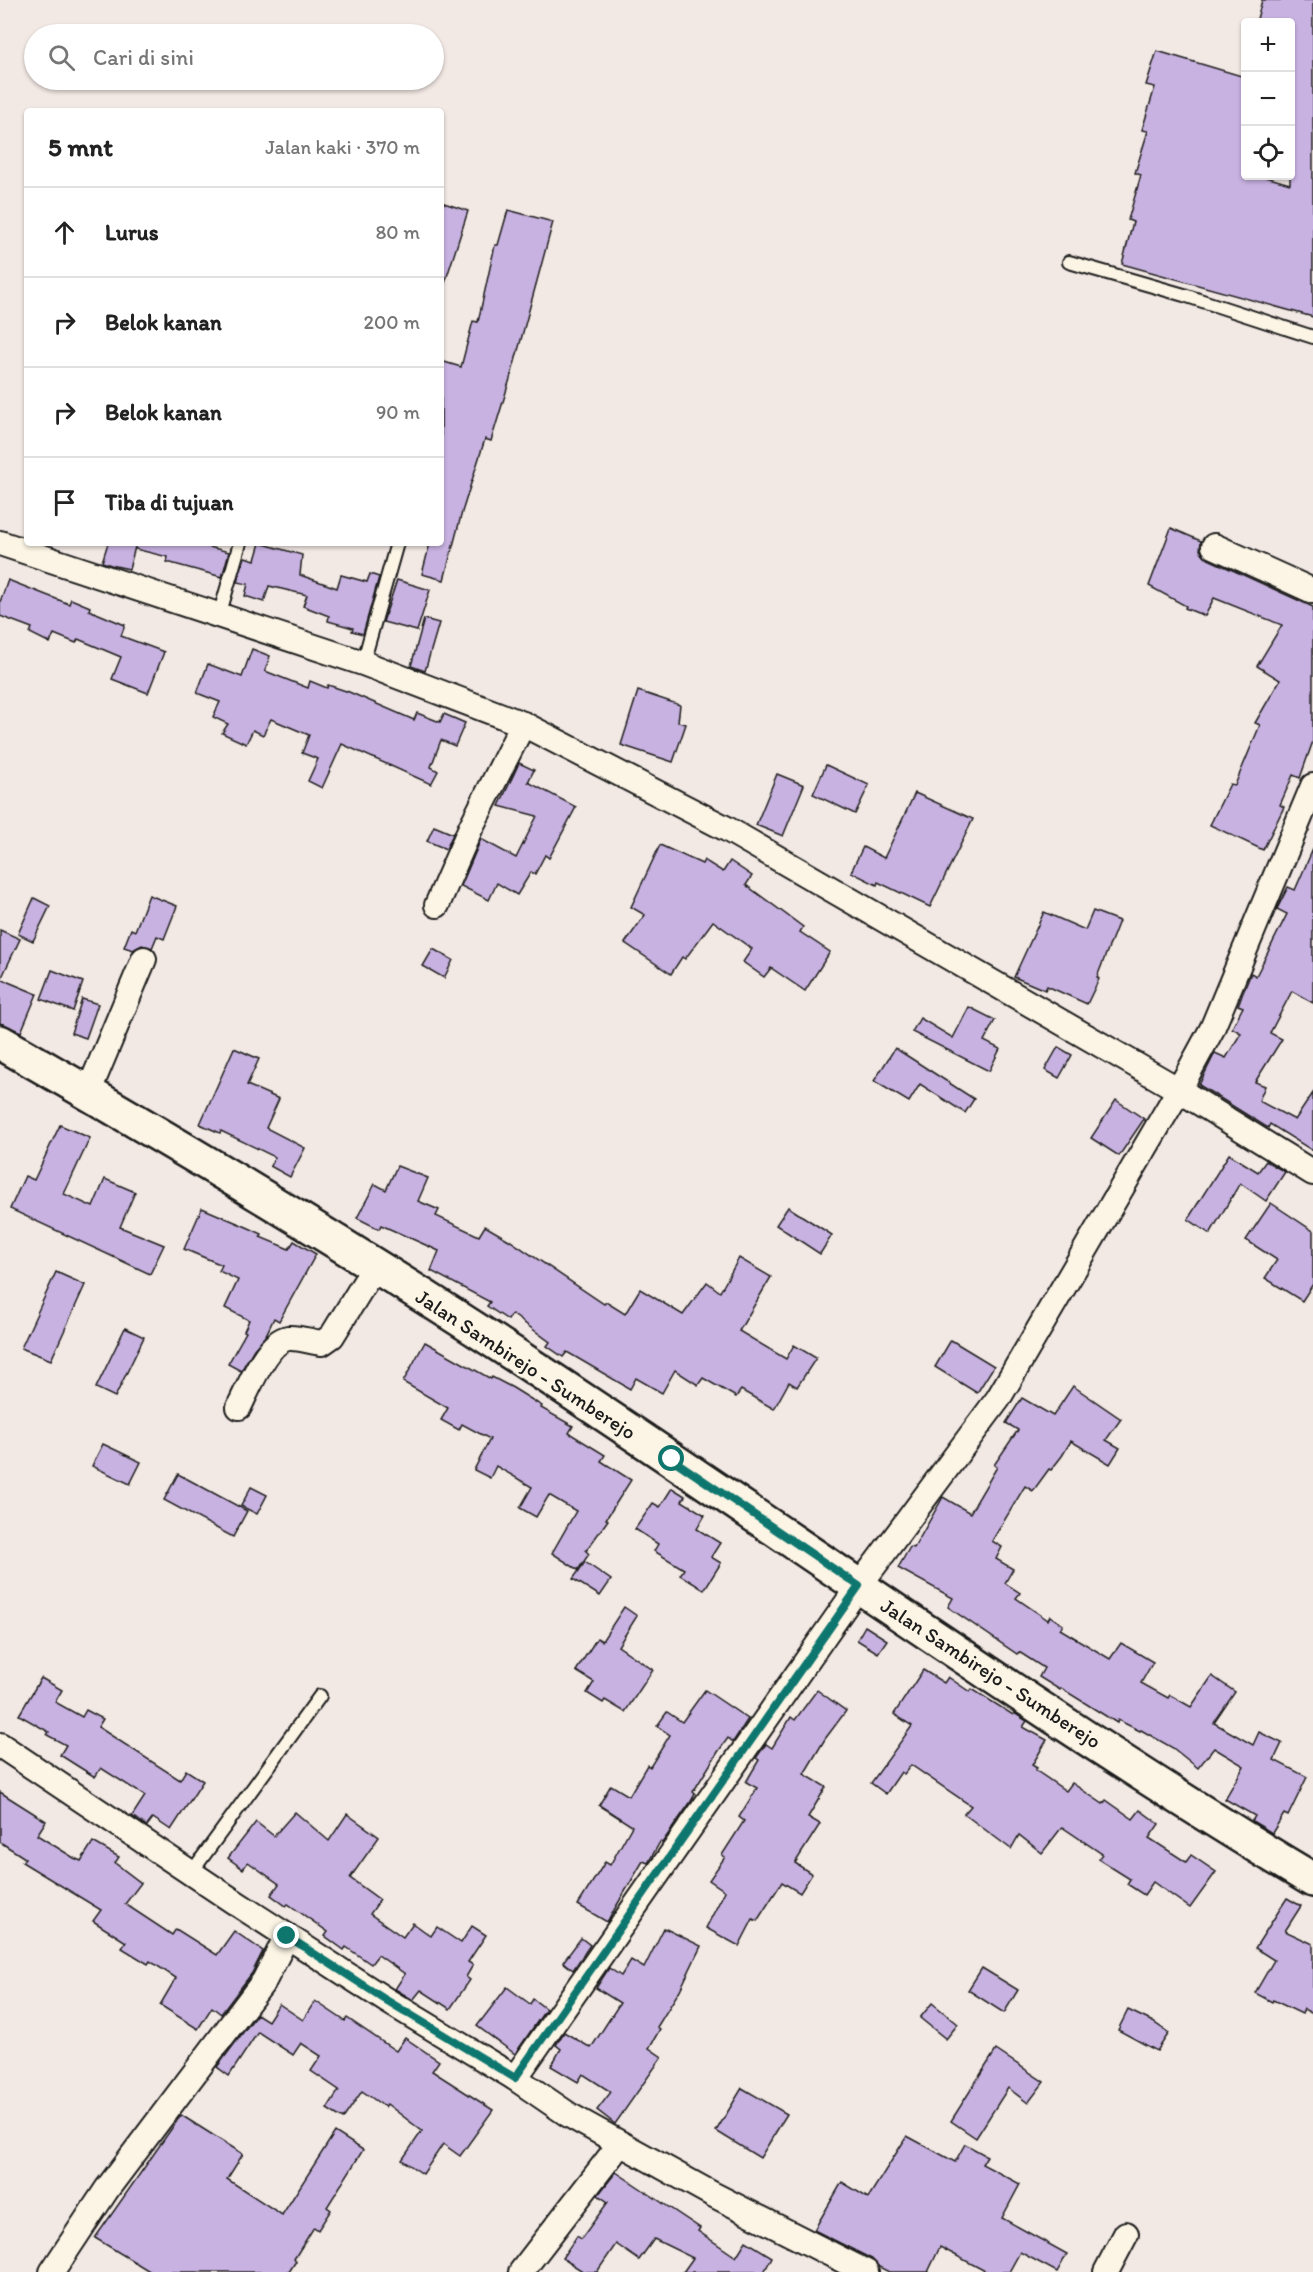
<!DOCTYPE html>
<html lang="id">
<meta charset="utf-8">
<style>
:root{--surface:#fff;--page:#f6f6f6;--text:#222;--muted:#767676;--line:#e0e0e0}
body{margin:0;font-family:Itim,sans-serif;background:var(--page);color:var(--text)}
.controls{position:absolute;right:18px;top:18px;display:grid;overflow:hidden;border-radius:6px;box-shadow:0 2px 4px #0004}
.controls button{width:54px;height:54px;display:grid;place-items:center;padding:0;border:0;border-bottom:2px solid var(--line);background:var(--surface);color:var(--text);font:30px sans-serif}
.stop{position:absolute;width:18px;height:18px;margin:-14px;border:4px solid #0f766e;border-radius:50%;background:#fff}
.stop.end{background:#0f766e;border-color:#fff;box-shadow:0 2px 6px #0008}
.list{margin:0;padding:0;list-style:none}
h2{display:flex;justify-content:space-between;align-items:center;height:78px;margin:0;padding:0 24px;font-size:26px}
h2 small{font-size:20px;font-weight:400;color:var(--muted)}
.list li{display:grid;grid-template-columns:39px 1fr auto;gap:18px;align-items:center;box-sizing:border-box;height:90px;padding:0 24px;border-top:2px solid var(--line)}
.list b{display:block;font-size:22px;white-space:nowrap}
.list em{font-size:20px;font-style:normal;color:var(--muted)}
.icon{flex:none;width:33px;height:33px;fill:none;stroke:currentColor;stroke-width:2;stroke-linecap:round;stroke-linejoin:round}
.map{position:relative;flex:none;width:1313px;height:2272px;overflow:hidden}
.search{position:absolute;background:var(--surface);box-shadow:0 2px 4px #0004;left:24px;top:24px;width:420px;height:66px;display:flex;align-items:center;gap:15px;box-sizing:border-box;padding:0 21px;border-radius:33px;color:var(--muted);font-size:22px}
.panel{position:absolute;background:var(--surface);box-shadow:0 2px 4px #0004;left:24px;top:108px;width:420px;height:438px;border-radius:6px}
.map>svg:first-child{display:block}
.building{fill:#c8b2e1;stroke:#1c1c1c;stroke-width:1.5}
.lines{fill:none;stroke-linecap:round;stroke-linejoin:round}
.lane-casing{stroke:#1c1c1c;stroke-width:16}
.street-casing{stroke:#1c1c1c;stroke-width:28}
.secondary-casing{stroke:#1c1c1c;stroke-width:38}
.lane{stroke:#fcf5e5;stroke-width:12}
.street{stroke:#fcf5e5;stroke-width:24}
.secondary{stroke:#fcf5e5;stroke-width:33}
.route{stroke:#0f766e;stroke-width:8}
.labels{text-anchor:middle;dominant-baseline:central;stroke-width:4.5;stroke-linejoin:round;paint-order:stroke}
.street-label{font-size:21px;fill:#1c1c1c;stroke:#fcf5e5}
</style>
<div class="map">
<svg width="1313" height="2272" viewBox="0 0 1313 2272">
<rect width="100%" height="100%" fill="#f2e8e4"/>
<filter id="ink" filterUnits="userSpaceOnUse"><feTurbulence type="fractalNoise" baseFrequency=".0167" numOctaves="2"/><feDisplacementMap in="SourceGraphic" scale="12" xChannelSelector="R" yChannelSelector="G"/><feConvolveMatrix kernelMatrix="1 2 1 2 8 2 1 2 1" color-interpolation-filters="sRGB"/></filter>
<g filter="url(#ink)">
<g class="building">
<path d="M 1262,0 L 1313,0 L 1313,317 L 1122,264 L 1133,222 L 1128,220 L 1141,175 L 1135,173 L 1148,131 L 1142,130 L 1155,87 L 1146,85 L 1157,51 L 1245,77 L 1245,176 L 1262,176 L 1290,184 L 1290,22 L 1268,22 L 1257,19 Z"/>
<path d="M 441,202 L 468,211 L 444,286 L 441,286 Z"/>
<path d="M 508,210 L 553,222 L 513,369 L 491,441 L 485,439 L 462,512 L 444,580 L 422,574 L 430,543 L 441,543 L 441,361 L 461,367 L 473,321 L 478,322 L 495,245 L 498,245 Z"/>
<path d="M 1171,528 L 1201,541 L 1200,550 L 1208,559 L 1313,607 L 1313,741 L 1300,778 L 1293,775 L 1280,805 L 1284,807 L 1263,850 L 1210,825 L 1230,784 L 1235,785 L 1260,725 L 1255,723 L 1280,680 L 1257,666 L 1282,625 L 1214,598 L 1205,616 L 1185,608 L 1186,606 L 1149,586 Z"/>
<path d="M 108,543 L 194,543 L 229,552 L 222,577 L 167,562 L 168,557 L 135,549 L 135,547 L 129,569 L 111,565 L 102,562 Z"/>
<path d="M 260,543 L 302,555 L 300,575 L 337,588 L 341,575 L 367,582 L 370,574 L 379,577 L 363,634 L 352,631 L 353,628 L 328,621 L 329,616 L 303,606 L 307,595 L 269,586 L 264,602 L 245,596 L 248,584 L 237,582 L 245,557 L 255,560 Z"/>
<path d="M 8,580 L 69,604 L 71,599 L 90,607 L 89,610 L 125,625 L 121,636 L 164,652 L 148,693 L 112,679 L 121,657 L 78,639 L 76,643 L 54,634 L 50,643 L 30,633 L 32,628 L 0,616 L 0,602 Z"/>
<path d="M 397,580 L 430,590 L 417,631 L 383,622 Z"/>
<path d="M 424,619 L 439,623 L 425,671 L 411,666 Z"/>
<path d="M 252,649 L 270,656 L 265,671 L 308,688 L 310,681 L 327,688 L 328,685 L 349,692 L 414,720 L 417,713 L 440,722 L 444,714 L 465,723 L 455,746 L 441,740 L 431,767 L 438,771 L 431,784 L 342,744 L 322,788 L 308,781 L 318,759 L 302,753 L 309,735 L 271,719 L 263,735 L 253,730 L 246,744 L 222,733 L 228,724 L 213,717 L 220,702 L 197,693 L 208,664 L 242,677 Z"/>
<path d="M 638,691 L 680,705 L 678,722 L 686,724 L 673,762 L 621,745 Z"/>
<path d="M 519,763 L 534,770 L 528,782 L 576,807 L 549,858 L 545,855 L 535,874 L 531,872 L 517,895 L 497,883 L 489,900 L 461,886 L 481,839 L 516,858 L 537,816 L 499,806 Z"/>
<path d="M 826,765 L 869,785 L 855,814 L 813,794 Z"/>
<path d="M 777,774 L 804,785 L 783,836 L 756,825 Z"/>
<path d="M 915,793 L 973,819 L 930,907 L 878,882 L 877,885 L 851,872 L 863,847 L 884,858 Z"/>
<path d="M 434,826 L 453,834 L 446,849 L 427,841 Z"/>
<path d="M 660,845 L 702,864 L 704,860 L 723,872 L 730,861 L 752,876 L 746,885 L 803,927 L 800,932 L 830,952 L 805,991 L 771,968 L 764,977 L 743,962 L 752,949 L 713,921 L 685,959 L 682,957 L 671,974 L 625,943 L 645,915 L 631,907 Z"/>
<path d="M 1313,849 L 1313,1003 L 1292,991 L 1270,1033 L 1282,1039 L 1255,1082 L 1265,1086 L 1259,1101 L 1295,1120 L 1313,1093 L 1313,1151 L 1270,1124 L 1268,1128 L 1199,1085 L 1215,1053 L 1226,1058 L 1241,1033 L 1232,1028 L 1243,1007 L 1238,1005 L 1251,973 L 1256,976 L 1287,914 L 1277,909 L 1288,887 L 1295,890 Z"/>
<path d="M 149,895 L 177,906 L 164,939 L 157,936 L 152,948 L 142,945 L 133,950 L 124,947 L 131,929 L 135,931 Z"/>
<path d="M 34,898 L 50,906 L 33,941 L 18,934 Z"/>
<path d="M 1093,911 L 1119,921 L 1097,977 L 1099,979 L 1087,1004 L 1047,986 L 1045,990 L 1014,977 L 1044,912 L 1085,930 Z"/>
<path d="M 0,930 L 20,939 L 1,979 L 37,994 L 21,1032 L 0,1023 Z"/>
<path d="M 433,949 L 453,960 L 444,978 L 423,966 Z"/>
<path d="M 52,970 L 83,982 L 73,1011 L 41,999 Z"/>
<path d="M 82,999 L 98,1004 L 86,1038 L 71,1033 Z"/>
<path d="M 969,1007 L 995,1020 L 984,1041 L 1000,1049 L 989,1071 L 912,1032 L 920,1018 L 953,1038 Z"/>
<path d="M 1058,1047 L 1072,1055 L 1059,1078 L 1045,1070 Z"/>
<path d="M 234,1048 L 259,1059 L 247,1085 L 279,1099 L 266,1128 L 305,1148 L 290,1177 L 270,1166 L 275,1157 L 221,1131 L 220,1133 L 200,1124 Z"/>
<path d="M 895,1048 L 974,1099 L 965,1113 L 920,1084 L 909,1102 L 874,1081 Z"/>
<path d="M 1116,1100 L 1144,1119 L 1119,1156 L 1091,1138 Z"/>
<path d="M 60,1125 L 90,1138 L 64,1194 L 93,1207 L 105,1179 L 135,1192 L 120,1227 L 164,1245 L 150,1274 L 10,1209 L 25,1176 L 34,1180 Z"/>
<path d="M 1229,1154 L 1258,1172 L 1266,1161 L 1285,1172 L 1266,1201 L 1240,1183 L 1210,1234 L 1188,1219 Z"/>
<path d="M 397,1166 L 428,1178 L 418,1201 L 439,1210 L 436,1216 L 479,1236 L 485,1226 L 509,1240 L 604,1304 L 606,1302 L 625,1314 L 640,1289 L 683,1315 L 707,1282 L 720,1292 L 739,1258 L 771,1277 L 739,1331 L 786,1359 L 794,1345 L 816,1358 L 797,1387 L 789,1382 L 774,1409 L 741,1390 L 736,1397 L 703,1378 L 698,1385 L 675,1370 L 662,1393 L 636,1378 L 630,1389 L 567,1352 L 563,1357 L 547,1346 L 550,1342 L 512,1314 L 508,1320 L 487,1306 L 490,1302 L 431,1271 L 439,1251 L 381,1225 L 379,1229 L 357,1218 L 375,1184 L 386,1190 Z"/>
<path d="M 1271,1203 L 1313,1231 L 1313,1284 L 1302,1301 L 1265,1278 L 1277,1260 L 1246,1240 Z"/>
<path d="M 788,1207 L 832,1235 L 820,1254 L 776,1225 Z"/>
<path d="M 202,1208 L 249,1228 L 262,1234 L 260,1237 L 289,1249 L 294,1241 L 316,1254 L 279,1321 L 274,1318 L 266,1335 L 254,1349 L 241,1371 L 228,1364 L 246,1332 L 244,1331 L 249,1320 L 225,1308 L 238,1280 L 219,1271 L 222,1265 L 184,1249 Z"/>
<path d="M 56,1272 L 85,1285 L 51,1360 L 21,1348 Z"/>
<path d="M 125,1328 L 144,1337 L 115,1397 L 96,1388 Z"/>
<path d="M 951,1340 L 994,1366 L 977,1393 L 935,1367 Z"/>
<path d="M 425,1342 L 491,1379 L 492,1377 L 513,1388 L 542,1406 L 541,1408 L 573,1426 L 569,1433 L 605,1455 L 601,1461 L 631,1480 L 606,1519 L 608,1520 L 586,1551 L 589,1554 L 578,1570 L 552,1553 L 576,1511 L 549,1495 L 536,1517 L 520,1508 L 532,1487 L 496,1466 L 490,1478 L 474,1470 L 490,1439 L 462,1424 L 459,1430 L 441,1420 L 448,1408 L 403,1382 Z"/>
<path d="M 1073,1386 L 1121,1419 L 1106,1440 L 1120,1448 L 1110,1464 L 1071,1441 L 1062,1456 L 1051,1470 L 1049,1469 L 1033,1491 L 1025,1486 L 992,1541 L 1002,1547 L 996,1559 L 1013,1569 L 1005,1583 L 1020,1593 L 1016,1598 L 1048,1620 L 1050,1616 L 1063,1625 L 1060,1629 L 1110,1659 L 1121,1643 L 1153,1662 L 1141,1683 L 1168,1698 L 1170,1695 L 1191,1707 L 1212,1676 L 1235,1692 L 1214,1723 L 1253,1745 L 1259,1732 L 1282,1743 L 1274,1760 L 1307,1777 L 1288,1816 L 1284,1814 L 1272,1833 L 1252,1821 L 1255,1816 L 1225,1799 L 1244,1766 L 1214,1748 L 1198,1768 L 1173,1748 L 1141,1730 L 1140,1731 L 1118,1720 L 1117,1723 L 1061,1688 L 1060,1690 L 1039,1677 L 1044,1668 L 1019,1652 L 1017,1654 L 948,1607 L 953,1598 L 898,1568 L 910,1547 L 914,1548 L 943,1497 L 970,1513 L 997,1467 L 994,1465 L 1018,1430 L 1006,1423 L 1022,1398 L 1053,1416 Z"/>
<path d="M 103,1444 L 141,1462 L 130,1484 L 92,1466 Z"/>
<path d="M 178,1474 L 247,1511 L 233,1537 L 164,1500 Z"/>
<path d="M 251,1487 L 267,1495 L 257,1514 L 241,1506 Z"/>
<path d="M 672,1488 L 685,1496 L 682,1501 L 705,1515 L 697,1529 L 720,1543 L 711,1557 L 721,1563 L 704,1590 L 680,1575 L 684,1569 L 654,1551 L 658,1544 L 635,1529 L 653,1503 L 660,1507 Z"/>
<path d="M 585,1562 L 611,1580 L 600,1596 L 573,1579 Z"/>
<path d="M 624,1607 L 637,1616 L 618,1646 L 653,1670 L 625,1712 L 605,1700 L 603,1703 L 587,1693 L 594,1682 L 576,1671 L 597,1638 L 602,1641 Z"/>
<path d="M 865,1626 L 887,1640 L 878,1653 L 857,1640 Z"/>
<path d="M 923,1670 L 944,1683 L 948,1677 L 970,1692 L 972,1689 L 1013,1715 L 1014,1713 L 1027,1721 L 1023,1727 L 1047,1740 L 1032,1765 L 1037,1768 L 1035,1770 L 1066,1791 L 1072,1783 L 1103,1804 L 1106,1800 L 1133,1819 L 1140,1810 L 1159,1824 L 1149,1838 L 1186,1862 L 1191,1855 L 1216,1872 L 1190,1908 L 1153,1882 L 1144,1895 L 1127,1884 L 1130,1879 L 1098,1859 L 1102,1854 L 1062,1827 L 1042,1853 L 1019,1835 L 1011,1849 L 964,1814 L 971,1806 L 911,1765 L 904,1774 L 901,1772 L 886,1794 L 871,1783 L 912,1726 L 894,1714 Z"/>
<path d="M 41,1678 L 62,1690 L 55,1702 L 82,1717 L 86,1710 L 103,1719 L 98,1727 L 180,1780 L 186,1770 L 203,1781 L 171,1830 L 153,1818 L 147,1826 L 132,1816 L 145,1796 L 101,1768 L 95,1777 L 79,1767 L 60,1755 L 66,1745 L 47,1735 L 49,1732 L 19,1715 Z"/>
<path d="M 705,1690 L 748,1719 L 733,1742 L 728,1738 L 718,1752 L 693,1792 L 695,1794 L 690,1803 L 662,1843 L 660,1842 L 648,1863 L 643,1861 L 607,1922 L 578,1905 L 605,1862 L 610,1865 L 632,1826 L 599,1805 L 611,1785 L 629,1796 L 647,1765 L 650,1767 L 670,1735 L 657,1726 L 667,1712 L 682,1722 Z"/>
<path d="M 817,1690 L 846,1711 L 825,1739 L 804,1774 L 826,1787 L 808,1817 L 820,1824 L 795,1863 L 812,1874 L 800,1893 L 782,1882 L 757,1921 L 753,1919 L 739,1946 L 706,1928 L 725,1891 L 709,1880 L 725,1857 L 722,1855 L 744,1821 L 739,1817 L 757,1788 L 746,1782 L 759,1760 L 756,1758 L 766,1744 L 772,1748 L 791,1717 L 795,1720 Z"/>
<path d="M 0,1792 L 46,1821 L 37,1835 L 74,1858 L 81,1861 L 93,1842 L 119,1857 L 115,1863 L 141,1883 L 125,1904 L 172,1935 L 176,1929 L 217,1955 L 234,1931 L 263,1951 L 252,1973 L 221,2014 L 212,2007 L 198,2029 L 160,2005 L 176,1978 L 150,1961 L 148,1964 L 122,1948 L 126,1942 L 93,1921 L 101,1910 L 22,1862 L 25,1858 L 0,1842 Z"/>
<path d="M 295,1812 L 329,1841 L 347,1814 L 379,1837 L 350,1878 L 380,1900 L 370,1914 L 403,1937 L 413,1923 L 431,1936 L 437,1927 L 461,1943 L 472,1926 L 486,1935 L 468,1962 L 473,1965 L 466,1977 L 470,1980 L 450,2009 L 421,1990 L 413,2000 L 395,1989 L 405,1974 L 378,1955 L 371,1964 L 346,1947 L 344,1950 L 325,1936 L 328,1932 L 288,1904 L 286,1906 L 271,1895 L 279,1884 L 248,1862 L 243,1869 L 228,1858 L 256,1822 L 274,1836 Z"/>
<path d="M 1287,1898 L 1301,1906 L 1285,1931 L 1313,1944 L 1313,2014 L 1304,2009 L 1302,2014 L 1273,2000 L 1272,2002 L 1255,1993 L 1274,1960 L 1255,1948 Z"/>
<path d="M 664,1928 L 701,1946 L 680,1990 L 657,2027 L 660,2029 L 649,2048 L 662,2057 L 615,2124 L 597,2110 L 611,2092 L 583,2074 L 578,2082 L 551,2066 L 561,2049 L 556,2045 L 564,2032 L 591,2048 L 620,2003 L 596,1988 L 609,1968 L 621,1976 L 631,1960 L 644,1968 Z"/>
<path d="M 581,1938 L 590,1945 L 573,1970 L 563,1962 Z"/>
<path d="M 982,1968 L 1018,1990 L 1004,2013 L 968,1990 Z"/>
<path d="M 507,1987 L 530,2004 L 533,1999 L 546,2009 L 515,2054 L 477,2026 Z"/>
<path d="M 315,2001 L 345,2021 L 347,2018 L 396,2051 L 405,2038 L 439,2061 L 432,2071 L 493,2110 L 460,2156 L 443,2144 L 423,2174 L 402,2160 L 422,2131 L 387,2104 L 385,2107 L 362,2091 L 343,2119 L 327,2109 L 339,2090 L 311,2071 L 321,2056 L 301,2043 L 293,2055 L 258,2032 L 229,2076 L 217,2067 L 257,2014 L 268,2021 L 279,2004 L 303,2020 Z"/>
<path d="M 932,2003 L 958,2024 L 946,2039 L 920,2018 Z"/>
<path d="M 1128,2010 L 1153,2022 L 1169,2033 L 1157,2051 L 1118,2030 Z"/>
<path d="M 996,2050 L 1044,2082 L 1028,2103 L 1008,2088 L 976,2138 L 951,2121 Z"/>
<path d="M 742,2088 L 787,2114 L 760,2158 L 716,2131 Z"/>
<path d="M 181,2115 L 243,2154 L 227,2179 L 282,2215 L 335,2132 L 363,2150 L 327,2207 L 331,2210 L 318,2230 L 314,2227 L 294,2259 L 296,2261 L 289,2272 L 151,2272 L 95,2238 Z"/>
<path d="M 907,2136 L 955,2162 L 965,2144 L 987,2156 L 982,2164 L 1020,2184 L 1002,2218 L 1067,2254 L 1057,2272 L 1020,2252 L 1009,2272 L 987,2272 L 940,2247 L 928,2272 L 889,2272 L 879,2267 L 872,2259 L 814,2230 L 842,2182 L 868,2198 Z"/>
<path d="M 616,2172 L 700,2228 L 698,2231 L 736,2257 L 746,2241 L 772,2257 L 764,2272 L 683,2272 L 693,2258 L 654,2239 L 639,2260 L 616,2244 L 597,2272 L 584,2272 L 562,2258 L 577,2236 L 581,2239 L 608,2202 L 598,2195 Z"/>
</g>
<g class="lines">
<defs>
<g id="lane">
<path d="M 1069,262 L 1184,295 L 1313,337"/>
<path d="M 219,616 L 240,543"/>
<path d="M 363,663 L 397,543"/>
<path d="M 191,1873 L 320,1696"/>
</g>
<g id="street">
<path d="M 0,543 L 363,663 L 523,724 L 727,829 L 1179,1090 L 1313,1173"/>
<path d="M 1214,546 L 1313,591"/>
<path d="M 437,905 L 471,827 L 523,724"/>
<path d="M 88,1093 L 144,959"/>
<path d="M 239,1407 C 248,1389 267,1341 288,1338 C 299,1337 311,1342 322,1343 L 332,1336 L 375,1266"/>
<path d="M 0,1745 L 233,1901 L 386,2000 L 515,2078 L 569,2115 L 712,2194 L 866,2272"/>
<path d="M 515,2078 L 859,1586 L 998,1399 L 1179,1090 L 1212,1029 L 1313,786"/>
<path d="M 52,2272 L 107,2189 L 264,1981 L 287,1936"/>
<path d="M 521,2272 L 620,2144"/>
<path d="M 1106,2272 L 1126,2234"/>
</g>
<path id="secondary" d="M 0,1042 C 174,1142 347,1245 515,1355 C 781,1529 1040,1717 1313,1880"/>
</defs>
<use href="#lane" class="lane-casing"/>
<use href="#street" class="street-casing"/>
<use href="#secondary" class="secondary-casing"/>
<use href="#lane" class="lane"/>
<use href="#street" class="street"/>
<use href="#secondary" class="secondary"/>
</g>
</g>
<g class="lines" filter="url(#ink)">
<path class="route" d="M 287,1936 L 386,2000 L 515,2078 L 859,1586 L 672,1459"/>
</g>
<g class="labels">
<g class="street-label">
<text transform="translate(526 1364) rotate(33)">Jalan Sambirejo - Sumberejo</text>
<text transform="translate(991 1673) rotate(33)">Jalan Sambirejo - Sumberejo</text>
</g>
</g>
</svg>
<div class="controls">
<button>+</button>
<button>−</button>
<button><svg class="icon" aria-label="locate" viewBox="0 0 24 24"><circle cx="12" cy="12" r="6"/><path d="M12 2v4M12 18v4M2 12h4M18 12h4"/></svg></button>
</div>
<div class="stop" style="left:672px;top:1459px"></div>
<div class="stop end" style="left:287px;top:1936px"></div>
<div class="search"><svg class="icon" aria-label="search" viewBox="0 0 24 24"><circle cx="10" cy="10" r="6"/><path d="M15 15l6 6"/></svg>Cari di sini</div>
<section class="panel">
<h2>5 mnt<small>Jalan kaki · 370 m</small></h2>
<ul class="list">
<li><svg class="icon" aria-label="ahead" viewBox="0 0 24 24"><path d="M12 20V5M6 11l6-6 6 6"/></svg><div><b>Lurus</b></div><em>80 m</em></li>
<li><svg class="icon" aria-label="right" viewBox="0 0 24 24"><path d="M7 20v-9h11M14 6l5 5-5 5"/></svg><div><b>Belok kanan</b></div><em>200 m</em></li>
<li><svg class="icon" aria-label="right" viewBox="0 0 24 24"><path d="M7 20v-9h11M14 6l5 5-5 5"/></svg><div><b>Belok kanan</b></div><em>90 m</em></li>
<li><svg class="icon" aria-label="arrive" viewBox="0 0 24 24"><path d="M6 21V4h12l-3 4 3 4H6"/></svg><div><b>Tiba di tujuan</b></div></li>
</ul>
</section>
</div>
